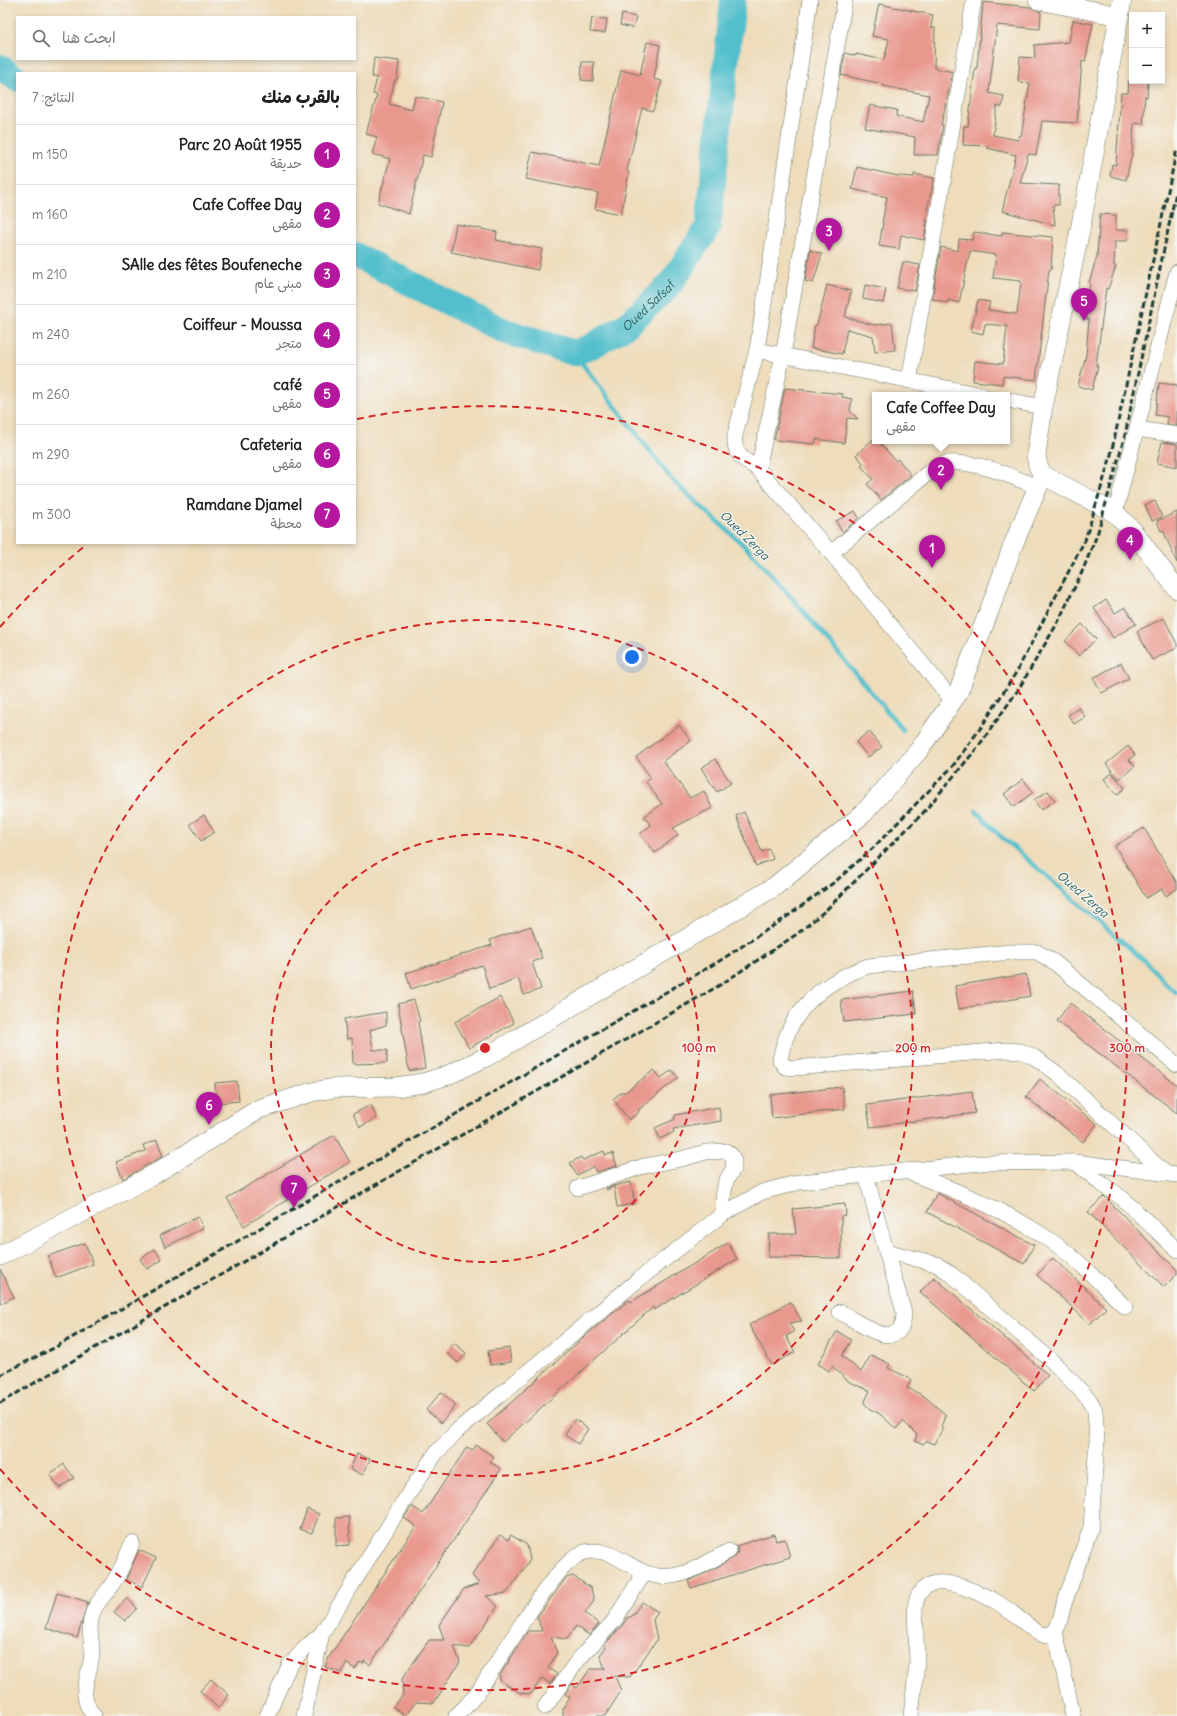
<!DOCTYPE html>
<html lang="ar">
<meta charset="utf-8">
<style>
:root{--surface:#fff;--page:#f2f2f2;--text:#202124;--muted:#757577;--line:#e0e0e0;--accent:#b5179e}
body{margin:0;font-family:Delius,"Playpen Sans Arabic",sans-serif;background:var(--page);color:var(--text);direction:rtl}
.controls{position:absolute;right:12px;top:12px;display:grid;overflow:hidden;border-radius:0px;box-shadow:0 2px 6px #0003}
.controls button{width:36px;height:36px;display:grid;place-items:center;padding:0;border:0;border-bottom:1px solid var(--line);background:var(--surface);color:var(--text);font:20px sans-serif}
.you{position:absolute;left:632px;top:657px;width:14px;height:14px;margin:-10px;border:3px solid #fff;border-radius:50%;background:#1a73e8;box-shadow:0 0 0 6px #1a73e833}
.badge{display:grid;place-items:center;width:26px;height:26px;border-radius:50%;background:var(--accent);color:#fff;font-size:13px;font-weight:700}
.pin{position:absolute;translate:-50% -33px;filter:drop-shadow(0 1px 2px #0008)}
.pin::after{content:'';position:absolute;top:21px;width:14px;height:12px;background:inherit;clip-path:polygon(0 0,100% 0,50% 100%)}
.popup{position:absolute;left:872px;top:392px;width:138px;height:52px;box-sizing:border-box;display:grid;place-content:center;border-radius:0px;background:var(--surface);filter:drop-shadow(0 1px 3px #0005);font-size:13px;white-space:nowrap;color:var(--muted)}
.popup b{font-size:15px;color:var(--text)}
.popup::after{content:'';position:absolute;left:50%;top:100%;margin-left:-8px;border:8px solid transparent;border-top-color:var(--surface)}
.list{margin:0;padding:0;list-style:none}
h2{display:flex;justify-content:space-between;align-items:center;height:52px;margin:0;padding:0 16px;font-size:17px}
h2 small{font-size:13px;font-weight:400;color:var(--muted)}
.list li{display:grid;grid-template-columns:26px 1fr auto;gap:12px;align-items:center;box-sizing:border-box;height:60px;padding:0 16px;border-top:1px solid var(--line)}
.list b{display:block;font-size:15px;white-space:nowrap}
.list p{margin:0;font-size:13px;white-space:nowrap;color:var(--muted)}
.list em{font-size:13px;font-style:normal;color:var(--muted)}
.icon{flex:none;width:22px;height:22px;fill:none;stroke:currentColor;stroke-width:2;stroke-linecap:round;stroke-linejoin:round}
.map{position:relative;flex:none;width:1177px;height:1716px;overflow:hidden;direction:ltr}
.search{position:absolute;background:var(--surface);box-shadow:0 2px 6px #0003;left:16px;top:16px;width:340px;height:44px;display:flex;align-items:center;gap:10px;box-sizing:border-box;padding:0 14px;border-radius:0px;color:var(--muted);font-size:15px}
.panel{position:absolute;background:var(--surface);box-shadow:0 2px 6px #0003;left:16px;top:72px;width:340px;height:472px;border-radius:0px;direction:rtl}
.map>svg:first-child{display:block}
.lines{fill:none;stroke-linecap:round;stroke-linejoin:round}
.stream{stroke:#53bfcc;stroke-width:4.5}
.river{stroke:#53bfcc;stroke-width:26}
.building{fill:#e9988d}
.minor-casing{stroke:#677563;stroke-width:16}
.major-casing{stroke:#677563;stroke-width:20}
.minor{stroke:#fff;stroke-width:15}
.major{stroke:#fff;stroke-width:19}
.rail{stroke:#1f3d34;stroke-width:3;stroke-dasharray:6 3;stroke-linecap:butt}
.ring{fill:none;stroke:#d62828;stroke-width:2;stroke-dasharray:7 5}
.labels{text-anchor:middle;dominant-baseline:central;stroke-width:3;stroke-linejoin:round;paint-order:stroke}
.water-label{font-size:12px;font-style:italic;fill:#2c5e5a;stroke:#f6f6f2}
.centre{fill:#d62828;stroke:#f6f6f2;stroke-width:2}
.ring-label{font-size:12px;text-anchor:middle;font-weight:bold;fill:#d62828;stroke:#f6f6f2;stroke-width:3;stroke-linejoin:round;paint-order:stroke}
</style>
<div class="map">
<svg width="1177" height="1716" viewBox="0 0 1177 1716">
<rect width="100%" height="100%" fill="#f6f6f2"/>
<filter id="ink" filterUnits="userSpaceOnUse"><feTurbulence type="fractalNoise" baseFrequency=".025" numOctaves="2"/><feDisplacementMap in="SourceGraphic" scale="8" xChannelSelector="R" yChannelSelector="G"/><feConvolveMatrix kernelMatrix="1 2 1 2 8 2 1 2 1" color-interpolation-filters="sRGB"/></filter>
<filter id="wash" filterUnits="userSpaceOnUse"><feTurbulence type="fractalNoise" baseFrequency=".012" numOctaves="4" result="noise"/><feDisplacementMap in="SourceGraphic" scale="16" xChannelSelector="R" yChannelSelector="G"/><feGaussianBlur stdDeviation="0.9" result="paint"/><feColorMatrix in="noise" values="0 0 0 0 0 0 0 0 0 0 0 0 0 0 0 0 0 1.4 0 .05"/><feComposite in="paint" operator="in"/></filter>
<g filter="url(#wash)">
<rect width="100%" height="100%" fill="#eedcba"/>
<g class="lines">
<g class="stream">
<path d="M 574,353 L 673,481 L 749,550 L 792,598 L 903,730"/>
<path d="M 976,811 L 998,834 L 1145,961 L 1170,988 L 1177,993"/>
</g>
<g class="river">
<path d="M 0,67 L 17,79"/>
<path id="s1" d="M 355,255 L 504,331 L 574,353 L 592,346 L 627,325 L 669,286 L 708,227 L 733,0"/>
</g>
</g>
<g id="blocks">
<g class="building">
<path d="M 983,2 L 1030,7 L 1041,12 L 1040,29 L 997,25 L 989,93 L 1004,96 L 1002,107 L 997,106 L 993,135 L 1018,140 L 1019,136 L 1021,136 L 1030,83 L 1018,82 L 1020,57 L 1035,58 L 1034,45 L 1069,42 L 1073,20 L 1093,24 L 1085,62 L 1082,61 L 1077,123 L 1042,121 L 1036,155 L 1028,154 L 1020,183 L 1059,185 L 1059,205 L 1053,205 L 1055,225 L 1002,211 L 1016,155 L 987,148 L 988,146 L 963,145 L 964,126 L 968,126 L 975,68 L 977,68 Z"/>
<path d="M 879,4 L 933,15 L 931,27 L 935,28 L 934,68 L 953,72 L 941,125 L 943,125 L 938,155 L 914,155 L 915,137 L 865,128 L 870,105 L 897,110 L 896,116 L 923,122 L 929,95 L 883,86 L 883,84 L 841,75 L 845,53 L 856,56 L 856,54 L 884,60 L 889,39 L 872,36 Z"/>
<path d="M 622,14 L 636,17 L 633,28 L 620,25 Z"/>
<path d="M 592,18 L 607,19 L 605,33 L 590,32 Z"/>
<path d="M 647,42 L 660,45 L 654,79 L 662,81 L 653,111 L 642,108 L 627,171 L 629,172 L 621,214 L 595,209 L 598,193 L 526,179 L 532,152 L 599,166 L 621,70 L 640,75 Z"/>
<path d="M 374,58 L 399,61 L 397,80 L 395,80 L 389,104 L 412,110 L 415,96 L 442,102 L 431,157 L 423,155 L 409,214 L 378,203 L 390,159 L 372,154 L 377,137 L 366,134 L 377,95 L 373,94 L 377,78 L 372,77 Z"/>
<path d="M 582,62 L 594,62 L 593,81 L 581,80 Z"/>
<path d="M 1129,81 L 1148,81 L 1147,97 L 1145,96 L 1143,124 L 1134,123 L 1132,154 L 1126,180 L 1110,176 L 1112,164 L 1116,165 L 1121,93 L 1128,93 Z"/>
<path d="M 857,167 L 898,176 L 914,177 L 914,174 L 934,178 L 925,220 L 927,220 L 924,240 L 901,235 L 899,249 L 879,246 L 883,223 L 882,223 L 887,197 L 852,189 Z"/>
<path d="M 1100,214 L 1116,215 L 1116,230 L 1128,230 L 1127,241 L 1115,241 L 1114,266 L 1116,266 L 1108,289 L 1106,288 L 1096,366 L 1098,366 L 1092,390 L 1078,386 L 1086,355 L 1089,319 L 1086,319 L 1090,283 L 1089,283 L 1097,256 Z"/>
<path d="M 456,224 L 497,232 L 496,240 L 542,249 L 538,270 L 451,252 Z"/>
<path d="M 974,232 L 1002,236 L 1002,232 L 1053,237 L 1051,270 L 1049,270 L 1036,380 L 1003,376 L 1002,384 L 973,381 L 975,361 L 1003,364 L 1007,326 L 985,324 L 983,334 L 971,331 L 978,300 L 990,302 L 988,310 L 1017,314 L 1021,281 L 993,278 L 996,255 L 970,251 L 959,303 L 948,300 L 948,303 L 932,299 L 941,247 L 958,251 L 959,239 L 972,240 Z"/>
<path d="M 810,250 L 822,254 L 813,283 L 805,281 Z"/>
<path d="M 903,262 L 920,265 L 915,291 L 897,288 Z"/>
<path d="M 827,285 L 851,291 L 845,317 L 874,325 L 892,323 L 895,350 L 875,352 L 873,336 L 847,329 L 842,354 L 811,348 L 815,325 L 817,325 Z"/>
<path d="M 865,285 L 886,289 L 883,303 L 863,299 Z"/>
<path d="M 1159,383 L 1177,385 L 1177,426 L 1167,424 L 1168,417 L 1155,415 Z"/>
<path d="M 785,388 L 843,394 L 842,397 L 852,399 L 850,411 L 858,419 L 847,418 L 844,443 L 816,439 L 815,444 L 774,440 Z"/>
<path d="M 872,440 L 878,441 L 896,461 L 898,459 L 911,475 L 881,500 L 867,484 L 873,479 L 861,466 L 864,464 L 856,455 Z"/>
<path d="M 1162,442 L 1177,444 L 1177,467 L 1157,463 Z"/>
<path d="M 1155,501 L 1162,517 L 1152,521 L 1145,505 Z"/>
<path d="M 855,511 L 859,518 L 842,532 L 836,521 Z"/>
<path d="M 1177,512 L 1177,563 L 1163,530 L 1161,531 L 1157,521 Z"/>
<path d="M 1106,600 L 1115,613 L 1125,607 L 1136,624 L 1113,638 L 1094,608 Z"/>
<path d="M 1164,618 L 1177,644 L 1177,648 L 1152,660 L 1137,631 Z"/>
<path d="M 1082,624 L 1096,639 L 1079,656 L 1065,641 Z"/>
<path d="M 1121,663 L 1129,678 L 1102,693 L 1093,678 Z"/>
<path d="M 1079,708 L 1085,717 L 1074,724 L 1068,715 Z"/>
<path d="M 679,725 L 691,741 L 663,761 L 690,798 L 704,791 L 712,808 L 673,828 L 678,835 L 655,853 L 640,834 L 651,825 L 644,817 L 662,804 L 646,782 L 651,778 L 636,757 Z"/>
<path d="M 869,731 L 882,747 L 868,757 L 856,742 Z"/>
<path d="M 1128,746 L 1135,755 L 1129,760 L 1135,766 L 1119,779 L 1106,764 Z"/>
<path d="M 715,759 L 731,783 L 717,792 L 701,768 Z"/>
<path d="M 1112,773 L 1125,788 L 1117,795 L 1104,779 Z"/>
<path d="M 1023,779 L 1033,792 L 1014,807 L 1004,794 Z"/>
<path d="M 1048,791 L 1055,800 L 1041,810 L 1034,800 Z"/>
<path d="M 744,812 L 762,852 L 769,849 L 773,859 L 756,866 L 736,816 Z"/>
<path d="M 204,815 L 214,832 L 201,841 L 190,824 Z"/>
<path d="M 1144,828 L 1177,883 L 1177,889 L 1166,896 L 1162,889 L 1146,898 L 1115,846 Z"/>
<path d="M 531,926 L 542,958 L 532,962 L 541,989 L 524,995 L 518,978 L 503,985 L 489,989 L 482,965 L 411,989 L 406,973 L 492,945 L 490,940 Z"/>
<path d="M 1026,974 L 1030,996 L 959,1009 L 955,986 Z"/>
<path d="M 913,991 L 916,1014 L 844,1022 L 841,1000 Z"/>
<path d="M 500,997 L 514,1023 L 469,1048 L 455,1022 Z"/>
<path d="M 414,1000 L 420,1021 L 418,1022 L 425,1068 L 409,1071 L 398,1004 Z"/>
<path d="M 1070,1003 L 1177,1085 L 1177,1113 L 1057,1021 Z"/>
<path d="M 386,1012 L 386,1025 L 370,1030 L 373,1050 L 387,1050 L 387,1063 L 353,1064 L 352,1038 L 347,1039 L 344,1019 Z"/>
<path d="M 654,1070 L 661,1078 L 672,1070 L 678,1078 L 638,1110 L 639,1112 L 629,1120 L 613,1099 L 623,1091 L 624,1093 Z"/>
<path d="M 1040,1079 L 1097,1124 L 1083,1142 L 1026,1097 Z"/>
<path d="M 237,1081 L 239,1101 L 217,1103 L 215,1083 Z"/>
<path d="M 842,1087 L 845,1109 L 772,1118 L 770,1095 Z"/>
<path d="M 972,1091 L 975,1113 L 870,1127 L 867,1105 Z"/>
<path d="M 371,1105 L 377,1118 L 360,1127 L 353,1114 Z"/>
<path d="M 719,1107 L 721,1121 L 673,1129 L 674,1132 L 660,1139 L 655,1128 L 675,1119 L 675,1115 Z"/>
<path d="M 334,1135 L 350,1162 L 244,1226 L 227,1198 Z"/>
<path d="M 157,1140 L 163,1156 L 123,1179 L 116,1162 L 145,1151 L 143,1145 Z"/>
<path d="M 604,1151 L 605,1155 L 613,1153 L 617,1166 L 597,1172 L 596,1172 L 594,1166 L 577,1175 L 570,1163 L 581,1157 L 583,1160 Z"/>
<path d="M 631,1182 L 635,1204 L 617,1207 L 614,1186 L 607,1190 L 606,1188 L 617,1185 Z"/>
<path d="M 937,1193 L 1034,1245 L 1024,1264 L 927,1212 Z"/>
<path d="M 1104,1196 L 1177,1270 L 1177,1274 L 1164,1287 L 1088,1212 Z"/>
<path d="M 845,1204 L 846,1215 L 841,1216 L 841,1258 L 768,1257 L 769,1234 L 796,1234 L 793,1209 Z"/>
<path d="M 198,1217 L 203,1228 L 165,1247 L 160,1235 Z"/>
<path d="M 85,1243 L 93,1264 L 56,1278 L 48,1256 Z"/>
<path d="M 728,1243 L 737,1259 L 654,1310 L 653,1307 L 503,1442 L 487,1424 L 585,1336 L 629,1300 L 631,1302 Z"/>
<path d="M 155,1249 L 162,1260 L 147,1269 L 140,1259 Z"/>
<path d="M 1053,1258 L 1106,1308 L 1090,1324 L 1037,1275 Z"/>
<path d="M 0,1269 L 14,1297 L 0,1304 Z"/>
<path d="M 934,1277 L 1048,1375 L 1034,1391 L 920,1292 Z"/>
<path d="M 790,1302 L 802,1321 L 789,1323 L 794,1332 L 786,1336 L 795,1352 L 772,1365 L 749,1325 Z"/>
<path d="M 837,1331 L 851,1340 L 842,1356 L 861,1372 L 871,1355 L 890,1364 L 888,1368 L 911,1379 L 907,1388 L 924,1396 L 946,1415 L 941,1426 L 943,1428 L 935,1444 L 927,1441 L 923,1445 L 915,1441 L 917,1435 L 903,1421 L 896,1429 L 880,1414 L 870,1409 L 864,1403 L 870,1391 L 848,1381 L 832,1366 L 829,1371 L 818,1364 Z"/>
<path d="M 454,1343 L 466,1353 L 458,1363 L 446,1352 Z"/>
<path d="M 509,1348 L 511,1362 L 490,1365 L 488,1351 Z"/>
<path d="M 441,1392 L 456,1405 L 441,1423 L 426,1410 Z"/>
<path d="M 575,1419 L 588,1429 L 578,1444 L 565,1435 Z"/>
<path d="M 476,1445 L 494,1457 L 490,1462 L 501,1469 L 370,1665 L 364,1661 L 363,1664 L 360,1662 L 355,1669 L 346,1663 L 342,1673 L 325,1667 L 329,1657 L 416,1526 L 404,1518 L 412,1506 L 423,1514 L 467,1447 L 473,1450 Z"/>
<path d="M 357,1454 L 370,1459 L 363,1475 L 350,1469 Z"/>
<path d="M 64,1464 L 74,1478 L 59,1488 L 50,1474 Z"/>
<path d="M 307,1509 L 319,1514 L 312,1533 L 300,1529 Z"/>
<path d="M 349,1517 L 350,1545 L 336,1546 L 336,1518 Z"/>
<path d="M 774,1534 L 776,1541 L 785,1539 L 790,1557 L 691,1588 L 688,1581 L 708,1572 L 736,1556 L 738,1551 L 736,1546 Z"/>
<path d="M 500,1535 L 508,1540 L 511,1535 L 527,1545 L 530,1560 L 507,1593 L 486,1596 L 498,1606 L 469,1648 L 454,1646 L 460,1662 L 434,1703 L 416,1702 L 405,1716 L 393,1707 L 403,1695 L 402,1679 L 429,1640 L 444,1640 L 439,1625 L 464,1589 L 479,1584 L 472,1575 Z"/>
<path d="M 139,1550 L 156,1558 L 142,1587 L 126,1579 Z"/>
<path d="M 573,1576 L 591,1588 L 594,1601 L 585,1613 L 599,1624 L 589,1635 L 576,1626 L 567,1639 L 551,1637 L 557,1653 L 548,1668 L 557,1674 L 550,1684 L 542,1678 L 531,1694 L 520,1693 L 500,1680 L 500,1675 L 528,1631 L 542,1631 L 537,1617 L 566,1578 Z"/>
<path d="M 57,1593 L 88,1602 L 77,1638 L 46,1628 Z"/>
<path d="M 127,1598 L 137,1608 L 125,1621 L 114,1612 Z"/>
<path d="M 642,1602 L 658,1612 L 653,1620 L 657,1640 L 630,1677 L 615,1676 L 621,1691 L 605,1716 L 563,1716 L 563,1708 L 570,1698 L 565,1694 L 572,1684 L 577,1688 L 590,1669 L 605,1669 L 600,1655 L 606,1647 L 604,1645 L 621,1627 L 627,1618 L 632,1616 Z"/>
<path d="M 211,1679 L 229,1695 L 218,1708 L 200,1691 Z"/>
</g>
</g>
</g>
<g filter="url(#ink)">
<use href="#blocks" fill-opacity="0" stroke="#677563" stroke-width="1"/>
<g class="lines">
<defs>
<g id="minor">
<path d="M 810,0 L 757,350 L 735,435 C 733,455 743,459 758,469 L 783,355 L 845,0"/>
<path d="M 757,350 L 982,395"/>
<path d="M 909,381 L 974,0"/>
<path d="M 1007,400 L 1043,407"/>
<path d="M 1137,429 L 1177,435"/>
<path d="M 758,469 L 831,553 L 953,701"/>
<path d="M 1115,513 L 1177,272"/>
<path d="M 831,553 L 928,473 C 933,470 941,464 947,463 C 976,460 1011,476 1037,487"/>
<path d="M 1075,1162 L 1102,1184 L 1122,1198 L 1177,1250"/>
<path d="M 905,1171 C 955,1190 1006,1210 1050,1240 C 1078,1259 1101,1284 1125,1307"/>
<path d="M 1165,1173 L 1058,1074 L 1034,1057 L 1020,1051 L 1006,1050 L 794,1068 L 785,1067 L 780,1060 C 788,1010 823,982 868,966 L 1011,952 L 1037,952 L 1054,962 L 1177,1065"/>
<path d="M 866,1175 L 886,1251 L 936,1264 L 951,1274 L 1052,1361 L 1089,1399 L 1095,1410 L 1097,1439 L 1091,1527 L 1064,1604 L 1059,1624 L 1055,1631 L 1048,1635 L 1040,1634 C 1024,1624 1010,1609 993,1600 C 969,1588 921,1565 915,1607 L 917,1664 L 911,1716"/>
<path d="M 578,1188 L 644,1166 L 681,1159 L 706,1152 L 726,1151 L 731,1155 L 734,1161 L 733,1169 L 726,1181 L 723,1197 L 723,1214"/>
<path d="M 840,1312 C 859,1322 903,1358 904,1312 L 886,1251"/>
<path d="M 1055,1631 L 1073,1716"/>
<path d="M 545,1707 L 578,1660 L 614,1621 L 644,1573"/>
<path d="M 94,1716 C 74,1691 93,1675 92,1649 C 91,1636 88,1625 93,1612 C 97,1602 104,1596 110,1587 C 120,1574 126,1559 132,1543"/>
<path d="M 267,1716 L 289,1666 L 305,1648 L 322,1633 L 409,1493 L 436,1453 L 459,1429 L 638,1280 L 723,1214 L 762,1192 L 800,1182 L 980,1163 L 1075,1162 L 1177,1175"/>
<path d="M 304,1716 L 322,1633"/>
<path d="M 456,1716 C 468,1705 479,1692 487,1678 C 505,1652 557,1559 585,1552 C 613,1545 631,1573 658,1576 C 682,1580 709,1561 729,1551"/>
</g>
<g id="major">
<path d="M 1038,0 L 1120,16"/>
<path d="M 1122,0 L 1081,225 L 1043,407 L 1036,455 L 1038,466 L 1043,475 L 1115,513 L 1132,530 L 1177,589"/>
<path d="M 0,1256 L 153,1175 L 259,1109 L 312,1092 L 334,1088 L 396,1087 L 423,1083 L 448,1075 L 486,1057 L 774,887 L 864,813 L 919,750 L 958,693 L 997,590 L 1013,545 L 1043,475"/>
</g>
</defs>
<use href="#minor" class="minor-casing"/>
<use href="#major" class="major-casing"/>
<use href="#minor" class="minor"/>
<use href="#major" class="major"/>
<g class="rail">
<path d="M 0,1375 L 54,1348 L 721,960 L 785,918 L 836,881 L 873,848 L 952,767 L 982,726 L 1017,671 L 1085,540 L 1110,459 L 1177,149"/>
<path d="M 0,1403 L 720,985 L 797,934 L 826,910 L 923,813 L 978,747 L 1018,690 L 1058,622 L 1082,572 L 1097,535 L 1125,435 L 1177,187"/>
</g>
</g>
</g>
<g class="ring">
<circle cx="485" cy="1048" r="214"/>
<circle cx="485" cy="1048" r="428"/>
<path d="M0 627A642 642 0 0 1 85 546M357 419A642 642 0 1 1 0 1469"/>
</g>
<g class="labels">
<g class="water-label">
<text stroke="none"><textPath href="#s1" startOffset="329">Oued Safsaf</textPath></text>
<text transform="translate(745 535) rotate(45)">Oued Zerga</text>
<text transform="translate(1083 894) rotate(41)">Oued Zerga</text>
</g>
</g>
<circle cx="485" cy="1048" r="6" class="centre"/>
<g class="ring-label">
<text x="699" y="1052">100 m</text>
<text x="913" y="1052">200 m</text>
<text x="1127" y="1052">300 m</text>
</g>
</svg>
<div class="controls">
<button>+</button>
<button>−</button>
</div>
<div class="you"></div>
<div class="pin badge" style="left:932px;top:568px">1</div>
<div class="pin badge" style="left:941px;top:490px">2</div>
<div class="popup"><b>Cafe Coffee Day</b>مقهى</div>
<div class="pin badge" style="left:829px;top:251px">3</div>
<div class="pin badge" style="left:1130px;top:560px">4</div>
<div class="pin badge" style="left:1084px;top:321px">5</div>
<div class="pin badge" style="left:209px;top:1125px">6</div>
<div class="pin badge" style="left:294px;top:1208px">7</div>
<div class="search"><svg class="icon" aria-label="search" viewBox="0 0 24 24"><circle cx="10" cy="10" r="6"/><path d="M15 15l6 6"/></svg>ابحث هنا</div>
<section class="panel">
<h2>بالقرب منك<small>النتائج: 7</small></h2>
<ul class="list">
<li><span class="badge">1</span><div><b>Parc 20 Août 1955</b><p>حديقة</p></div><em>150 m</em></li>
<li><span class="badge">2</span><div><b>Cafe Coffee Day</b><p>مقهى</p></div><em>160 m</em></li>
<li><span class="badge">3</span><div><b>SAlle des fêtes Boufeneche</b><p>مبنى عام</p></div><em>210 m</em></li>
<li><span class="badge">4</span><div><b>Coiffeur - Moussa</b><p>متجر</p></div><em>240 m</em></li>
<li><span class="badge">5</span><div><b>café</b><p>مقهى</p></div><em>260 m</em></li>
<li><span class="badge">6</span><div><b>Cafeteria</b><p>مقهى</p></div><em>290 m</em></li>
<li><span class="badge">7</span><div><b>Ramdane Djamel</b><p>محطة</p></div><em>300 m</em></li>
</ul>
</section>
</div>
